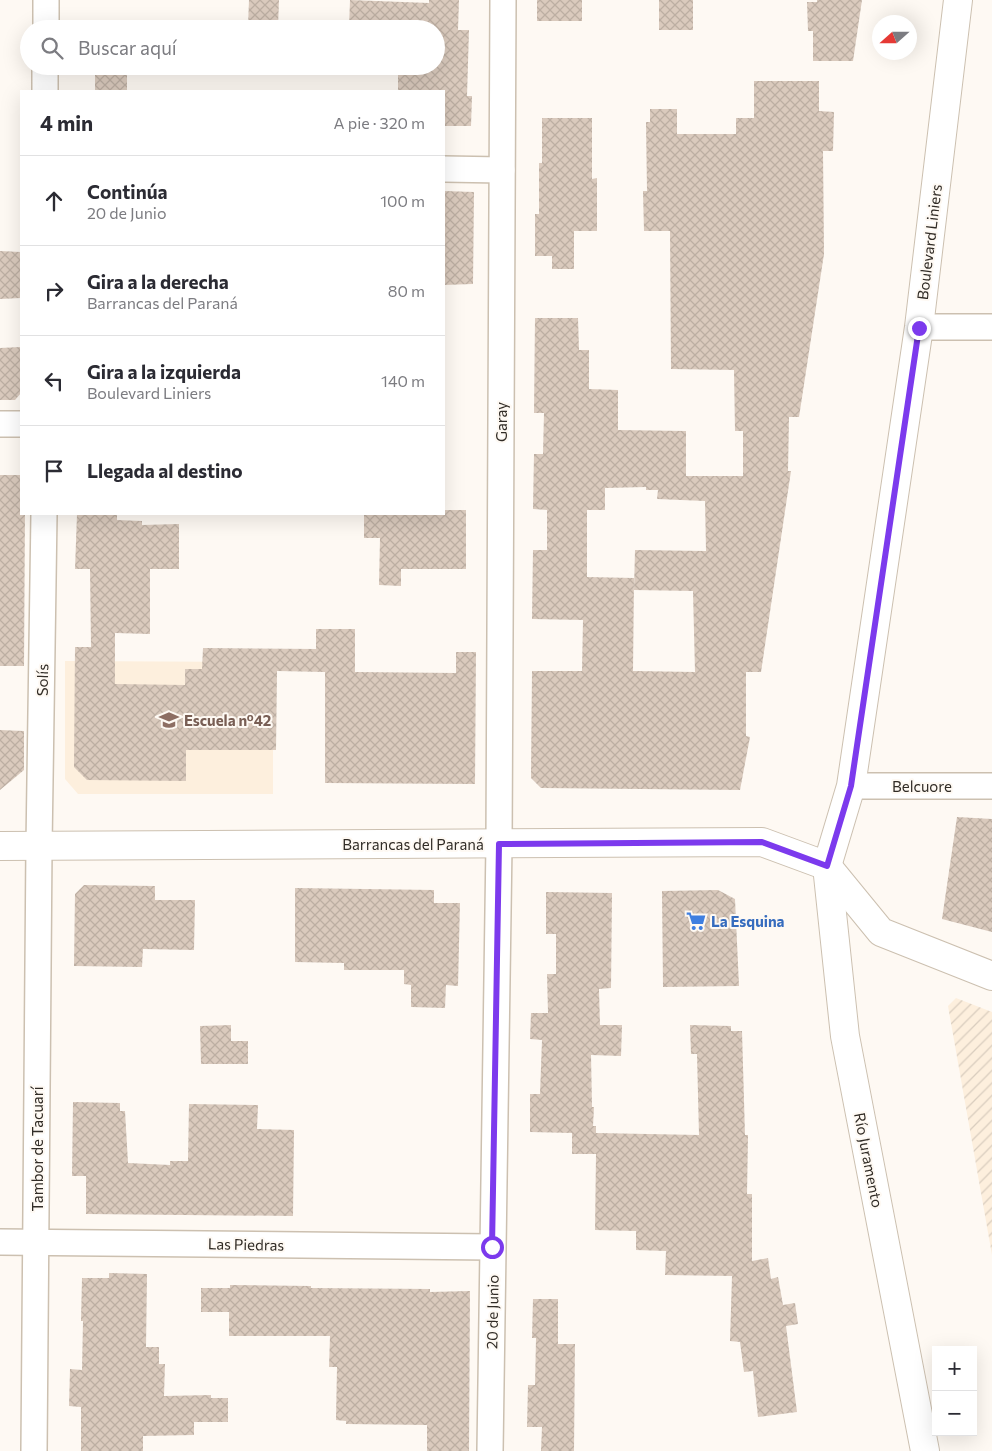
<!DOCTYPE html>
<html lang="es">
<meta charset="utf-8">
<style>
:root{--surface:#fff;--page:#f2f2f3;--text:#2b2b33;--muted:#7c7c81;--line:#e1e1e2}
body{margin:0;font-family:Commissioner,sans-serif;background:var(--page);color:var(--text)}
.controls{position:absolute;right:15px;bottom:15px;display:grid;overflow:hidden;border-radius:0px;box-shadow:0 5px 20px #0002}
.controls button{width:45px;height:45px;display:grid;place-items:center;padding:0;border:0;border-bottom:1px solid var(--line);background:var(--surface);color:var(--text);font:25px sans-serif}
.compass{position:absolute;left:872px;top:15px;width:45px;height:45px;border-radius:50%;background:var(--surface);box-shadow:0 5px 20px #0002;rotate:249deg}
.stop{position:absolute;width:15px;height:15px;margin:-11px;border:4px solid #7c3aed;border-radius:50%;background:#fff}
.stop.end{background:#7c3aed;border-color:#fff;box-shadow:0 1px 5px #0008}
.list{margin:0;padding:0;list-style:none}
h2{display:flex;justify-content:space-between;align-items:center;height:65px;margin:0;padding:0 20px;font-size:21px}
h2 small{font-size:16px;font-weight:400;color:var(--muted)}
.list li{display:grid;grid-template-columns:32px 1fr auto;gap:15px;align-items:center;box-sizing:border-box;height:90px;padding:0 20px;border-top:1px solid var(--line)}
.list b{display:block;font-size:19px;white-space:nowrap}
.list p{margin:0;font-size:16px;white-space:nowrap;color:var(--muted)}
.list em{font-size:16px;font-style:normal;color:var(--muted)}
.icon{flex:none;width:28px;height:28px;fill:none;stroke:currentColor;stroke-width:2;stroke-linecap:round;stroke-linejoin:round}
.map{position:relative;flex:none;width:992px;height:1451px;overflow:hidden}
.search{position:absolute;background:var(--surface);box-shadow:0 5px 20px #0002;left:20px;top:20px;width:425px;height:55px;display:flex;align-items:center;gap:12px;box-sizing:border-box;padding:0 18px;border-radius:28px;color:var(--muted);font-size:19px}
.panel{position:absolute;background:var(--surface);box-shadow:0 5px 20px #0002;left:20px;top:90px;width:425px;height:425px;border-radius:0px}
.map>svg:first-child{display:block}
.industrial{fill:url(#industrial-furrows)}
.built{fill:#fdefdd}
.building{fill:url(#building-cross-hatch);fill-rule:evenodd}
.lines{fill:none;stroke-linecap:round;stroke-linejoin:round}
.minor-casing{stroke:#ccc0b0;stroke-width:28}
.tertiary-casing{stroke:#ccc0b0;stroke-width:30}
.secondary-casing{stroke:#ccc0b0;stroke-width:30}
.minor{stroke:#fff;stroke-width:25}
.tertiary{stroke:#fff;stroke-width:28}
.secondary{stroke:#fff;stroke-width:28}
.route{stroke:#7c3aed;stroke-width:6}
.labels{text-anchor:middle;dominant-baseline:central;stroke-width:4;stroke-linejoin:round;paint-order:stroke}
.street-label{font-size:15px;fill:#312c26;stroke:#fef9f3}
.education-label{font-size:15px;font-weight:bold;fill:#785e54;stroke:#fef9f3;text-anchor:start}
.shop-label{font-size:15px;font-weight:bold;fill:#366cbe;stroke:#fef9f3;text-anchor:start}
</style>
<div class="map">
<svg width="992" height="1451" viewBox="0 0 992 1451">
<defs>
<pattern id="industrial-furrows" width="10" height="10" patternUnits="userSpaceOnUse" patternTransform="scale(1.25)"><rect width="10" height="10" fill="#fdefdd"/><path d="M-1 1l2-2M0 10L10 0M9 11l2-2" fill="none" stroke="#d9cdbe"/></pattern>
<pattern id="building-cross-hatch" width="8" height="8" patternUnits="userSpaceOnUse" patternTransform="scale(1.25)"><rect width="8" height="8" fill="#dacabd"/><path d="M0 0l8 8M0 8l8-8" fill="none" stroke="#bcaea2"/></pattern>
</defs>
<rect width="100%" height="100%" fill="#fef9f3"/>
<path class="industrial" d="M 956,998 L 992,1012 L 992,1255 L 948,1006 Z"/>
<path class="built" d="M 65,661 L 273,662 L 273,794 L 78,794 L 65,779 Z"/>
<g class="building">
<path d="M 249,0 L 279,0 L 278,27 L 248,27 Z"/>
<path d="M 350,0 L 429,3 L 429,0 L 459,0 L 458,30 L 469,30 L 467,96 L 472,96 L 471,126 L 444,126 L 444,91 L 398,91 L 398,69 L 429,70 L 429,66 L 436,66 L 436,29 L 349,28 Z"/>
<rect x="537" y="0" width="45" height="21"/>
<rect x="659" y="0" width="34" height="30"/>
<path d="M 817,0 L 862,0 L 853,61 L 813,61 L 813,31 L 808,31 L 807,2 L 817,2 Z"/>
<rect x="95" y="66" width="32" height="25"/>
<path d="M 754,81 L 819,81 L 819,111 L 834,112 L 833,151 L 823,151 L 824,254 L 799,417 L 789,417 L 788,471 L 791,471 L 761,672 L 746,672 L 746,736 L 750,737 L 740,790 L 541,788 L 531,778 L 532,671 L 582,671 L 583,620 L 532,619 L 533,550 L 547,550 L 547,510 L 533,509 L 534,454 L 543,454 L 544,413 L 534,413 L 535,318 L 578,318 L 579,350 L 589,350 L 589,389 L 618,390 L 618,430 L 686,431 L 686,476 L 743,476 L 743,431 L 735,431 L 734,370 L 671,369 L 670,231 L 644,231 L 643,191 L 647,191 L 646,122 L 650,122 L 650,109 L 677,109 L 677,134 L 736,134 L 736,118 L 754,118 ZM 646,487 L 646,490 L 658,490 L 657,499 L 705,501 L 706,551 L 635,550 L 634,590 L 693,591 L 695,672 L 633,671 L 634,578 L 587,577 L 587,510 L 605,510 L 605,488 Z"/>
<path d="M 542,118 L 592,118 L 592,179 L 597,178 L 597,231 L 574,231 L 574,269 L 552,269 L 552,256 L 535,256 L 535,214 L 539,214 L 539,163 L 542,163 Z"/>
<path d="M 444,191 L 474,192 L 473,284 L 444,285 Z"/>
<path d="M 0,251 L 21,252 L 21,298 L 0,299 Z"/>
<path d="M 21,347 L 21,393 L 15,400 L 0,400 L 0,348 Z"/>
<path d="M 0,475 L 21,475 L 21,514 L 25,514 L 24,666 L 0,666 Z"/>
<path d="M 444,510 L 466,510 L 466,569 L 401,569 L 401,586 L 379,585 L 380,538 L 364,538 L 364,514 L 444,514 Z"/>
<path d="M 77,514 L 117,514 L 117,520 L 142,521 L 142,525 L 179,524 L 179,569 L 150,569 L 150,634 L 115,633 L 115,684 L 185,685 L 185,669 L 202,669 L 203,648 L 316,649 L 316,629 L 355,629 L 355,672 L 456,673 L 456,652 L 476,652 L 475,784 L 325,783 L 325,672 L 277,671 L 276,750 L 186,750 L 186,781 L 87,780 L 74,767 L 75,647 L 91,647 L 90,569 L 75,569 Z"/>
<path d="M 0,730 L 24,731 L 24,770 L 0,790 Z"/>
<path d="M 957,817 L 992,819 L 992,932 L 942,919 Z"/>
<path d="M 84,885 L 155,886 L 155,900 L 195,900 L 194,950 L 143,949 L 142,967 L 74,966 L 75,894 Z"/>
<path d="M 295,888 L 434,890 L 434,903 L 460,903 L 458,986 L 446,985 L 445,1008 L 411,1007 L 411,985 L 404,984 L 404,970 L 344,970 L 344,963 L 295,962 Z"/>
<path d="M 718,890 L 735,899 L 739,986 L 663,987 L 662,891 Z"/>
<path d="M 546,892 L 612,893 L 611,988 L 599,989 L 600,1025 L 622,1025 L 621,1056 L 591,1055 L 592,1107 L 594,1107 L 593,1126 L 596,1126 L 596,1133 L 699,1135 L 697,1054 L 691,1054 L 690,1025 L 731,1026 L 731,1031 L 742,1031 L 745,1135 L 748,1135 L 747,1194 L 752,1194 L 752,1261 L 768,1258 L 771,1279 L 778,1277 L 783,1305 L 795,1303 L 798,1324 L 786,1326 L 797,1412 L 758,1417 L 753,1371 L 744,1372 L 740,1342 L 730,1341 L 732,1276 L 665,1275 L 666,1251 L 636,1250 L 636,1231 L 595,1230 L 596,1154 L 572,1154 L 572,1133 L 530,1132 L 530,1094 L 540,1094 L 542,1040 L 530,1039 L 531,1013 L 548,1013 L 547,974 L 556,974 L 556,934 L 546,934 Z"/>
<path d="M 231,1025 L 231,1041 L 248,1041 L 248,1064 L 201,1064 L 200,1026 Z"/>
<path d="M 73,1102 L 120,1103 L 120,1111 L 125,1111 L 128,1163 L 170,1165 L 170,1161 L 188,1161 L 189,1104 L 258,1105 L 257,1129 L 294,1130 L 293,1216 L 86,1214 L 86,1176 L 72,1176 Z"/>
<path d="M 109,1273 L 147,1274 L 146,1347 L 159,1347 L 159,1364 L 165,1364 L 164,1396 L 211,1395 L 211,1398 L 228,1398 L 228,1422 L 194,1422 L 194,1435 L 143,1436 L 143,1451 L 81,1451 L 81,1407 L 69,1406 L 70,1369 L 82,1370 L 83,1321 L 81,1321 L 82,1278 L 109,1278 Z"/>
<path d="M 230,1285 L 311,1286 L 311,1288 L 430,1289 L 430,1292 L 470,1291 L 469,1451 L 427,1451 L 427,1425 L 346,1424 L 346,1421 L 336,1420 L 337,1367 L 329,1367 L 330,1336 L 229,1336 L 229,1312 L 201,1312 L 201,1288 L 230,1288 Z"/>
<path d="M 533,1299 L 558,1299 L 558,1344 L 575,1344 L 574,1451 L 541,1451 L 542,1427 L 527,1427 L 528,1385 L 535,1385 L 536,1338 L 532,1338 Z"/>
</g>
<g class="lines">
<defs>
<g id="minor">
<path d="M 46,29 L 46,0"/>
<path d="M 45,91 L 45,66"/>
<path d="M 444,169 L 502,170"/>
<path d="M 919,327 L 992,327"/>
<path d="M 0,424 L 21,424"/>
<path d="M 851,786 L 992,786"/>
<path d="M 0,1242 L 492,1247"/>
<path d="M 34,1451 L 39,846 L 44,514"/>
<path d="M 490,1451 L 499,844 L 503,0"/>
</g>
<path id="tertiary" d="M 827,866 L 845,1036 L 925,1451"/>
<g id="secondary">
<path d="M 0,846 L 762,842 L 827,866 L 881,932 L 992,976"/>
<path d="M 827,866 L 851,786 L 919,327 L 958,0"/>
</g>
</defs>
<use href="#minor" class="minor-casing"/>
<use href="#tertiary" class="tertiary-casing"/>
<use href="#secondary" class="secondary-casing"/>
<use href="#minor" class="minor"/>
<use href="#tertiary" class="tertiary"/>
<use href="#secondary" class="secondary"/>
</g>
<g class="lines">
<path class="route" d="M 492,1247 L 499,844 L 762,842 L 827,866 L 851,786 L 919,328"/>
</g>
<defs>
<symbol id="school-bare" viewBox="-9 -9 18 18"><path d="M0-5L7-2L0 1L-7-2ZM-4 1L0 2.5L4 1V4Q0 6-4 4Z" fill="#8d6e63" stroke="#fef9f3" stroke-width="2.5" paint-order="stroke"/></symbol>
<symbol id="supermarket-bare" viewBox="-9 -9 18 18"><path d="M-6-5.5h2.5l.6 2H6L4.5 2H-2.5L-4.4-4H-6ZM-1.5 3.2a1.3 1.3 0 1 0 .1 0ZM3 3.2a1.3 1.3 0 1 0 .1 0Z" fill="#3f7fe0" stroke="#fef9f3" stroke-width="2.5" paint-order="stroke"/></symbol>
</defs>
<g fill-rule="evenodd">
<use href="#school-bare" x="155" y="706" width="28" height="28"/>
<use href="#supermarket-bare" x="682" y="907" width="28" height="28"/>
</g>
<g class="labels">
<g class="street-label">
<text transform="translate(929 242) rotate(-83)">Boulevard Liniers</text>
<text transform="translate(501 422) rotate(-90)">Garay</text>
<text transform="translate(42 680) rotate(-89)">Solís</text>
<text x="922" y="786">Belcuore</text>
<text x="413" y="844">Barrancas del Paraná</text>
<text transform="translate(37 1149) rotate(-90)">Tambor de Tacuarí</text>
<text transform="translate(869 1160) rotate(79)">Río Juramento</text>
<text transform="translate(246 1244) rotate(1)">Las Piedras</text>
<text transform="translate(492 1312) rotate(-89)">20 de Junio</text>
</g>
<g class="education-label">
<text x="184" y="720">Escuela nº42</text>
</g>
<g class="shop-label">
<text x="711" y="921">La Esquina</text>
</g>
</g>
</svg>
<div class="controls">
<button>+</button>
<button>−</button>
</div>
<svg class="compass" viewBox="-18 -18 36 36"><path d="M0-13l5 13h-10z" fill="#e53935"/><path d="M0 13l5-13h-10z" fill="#7c7c81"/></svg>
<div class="stop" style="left:492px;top:1247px"></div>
<div class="stop end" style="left:919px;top:328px"></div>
<div class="search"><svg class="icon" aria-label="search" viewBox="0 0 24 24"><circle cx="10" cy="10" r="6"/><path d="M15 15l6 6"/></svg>Buscar aquí</div>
<section class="panel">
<h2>4 min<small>A pie · 320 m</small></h2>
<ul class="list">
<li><svg class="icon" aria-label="ahead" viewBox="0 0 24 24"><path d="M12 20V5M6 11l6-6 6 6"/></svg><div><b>Continúa</b><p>20 de Junio</p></div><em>100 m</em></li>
<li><svg class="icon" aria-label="right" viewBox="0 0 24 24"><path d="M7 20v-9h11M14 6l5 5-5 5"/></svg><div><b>Gira a la derecha</b><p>Barrancas del Paraná</p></div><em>80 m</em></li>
<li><svg class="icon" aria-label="left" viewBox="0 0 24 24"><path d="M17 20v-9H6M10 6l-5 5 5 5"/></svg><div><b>Gira a la izquierda</b><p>Boulevard Liniers</p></div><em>140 m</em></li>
<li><svg class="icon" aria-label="arrive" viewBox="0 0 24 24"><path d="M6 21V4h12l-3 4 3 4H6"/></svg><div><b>Llegada al destino</b></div></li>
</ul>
</section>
</div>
